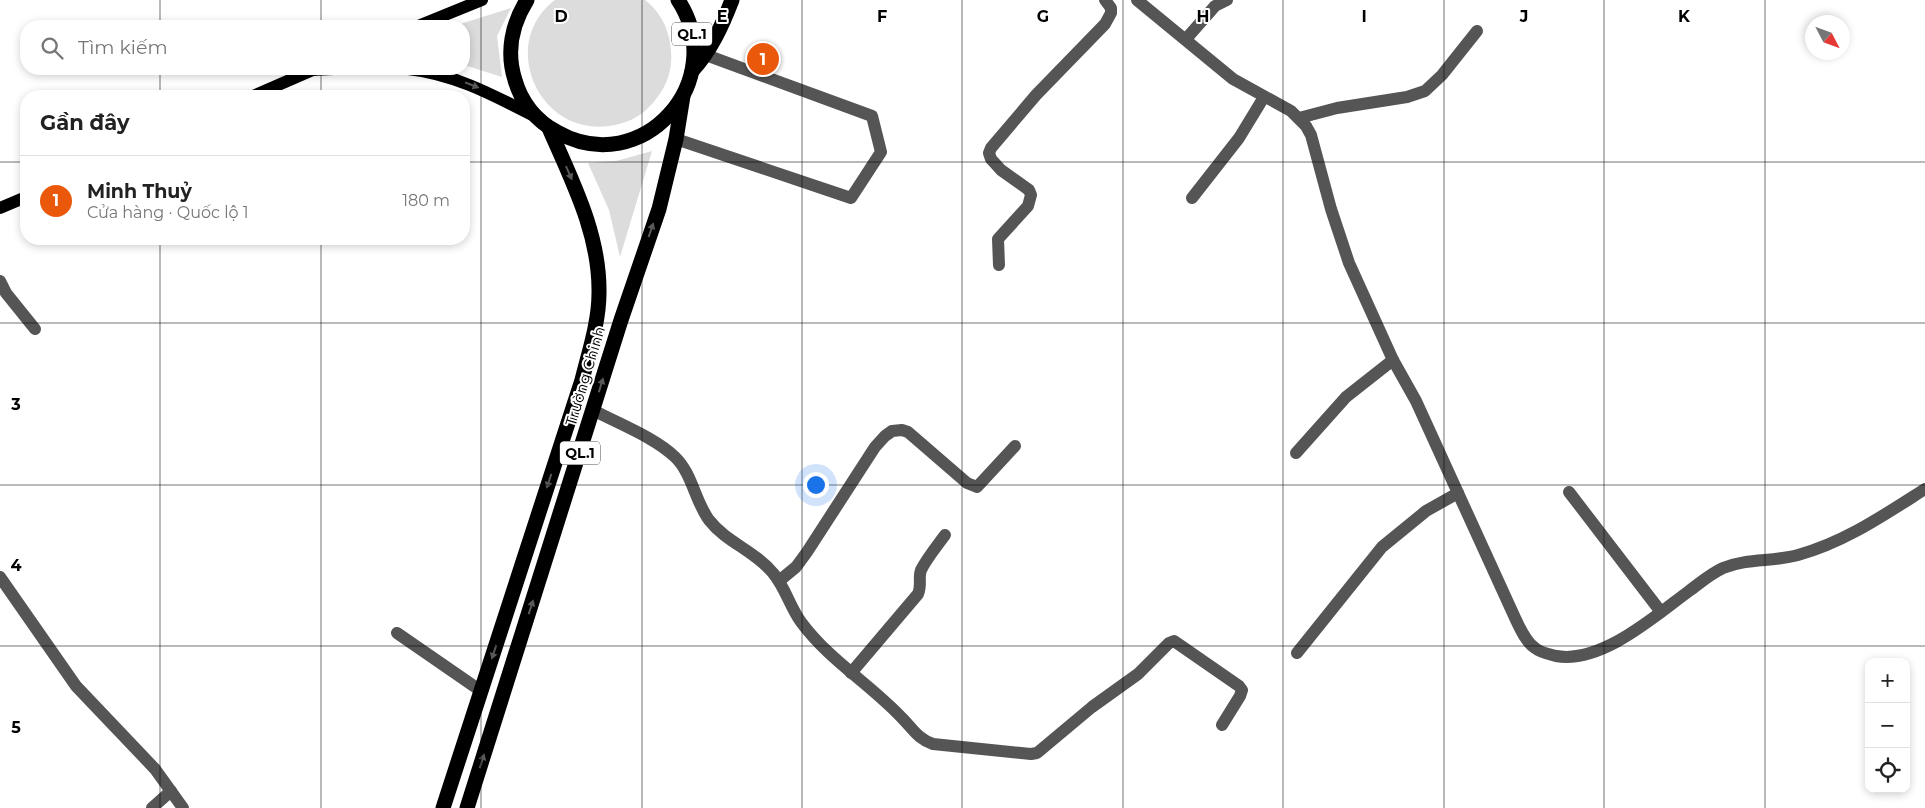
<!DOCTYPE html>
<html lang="vi">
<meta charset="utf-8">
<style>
:root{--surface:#fff;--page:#f6f6f6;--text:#222;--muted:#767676;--line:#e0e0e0;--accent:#ea580c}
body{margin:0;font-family:Montserrat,sans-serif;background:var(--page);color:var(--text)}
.controls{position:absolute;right:15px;bottom:15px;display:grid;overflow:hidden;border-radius:10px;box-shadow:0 2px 8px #0003}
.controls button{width:45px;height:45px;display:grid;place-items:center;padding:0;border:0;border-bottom:1px solid var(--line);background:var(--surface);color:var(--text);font:25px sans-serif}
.compass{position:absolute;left:1805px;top:15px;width:45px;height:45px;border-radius:50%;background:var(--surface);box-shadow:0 2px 8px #0003;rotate:131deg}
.you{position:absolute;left:815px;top:484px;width:18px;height:18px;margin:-12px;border:4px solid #fff;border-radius:50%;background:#1a73e8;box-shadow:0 0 0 8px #1a73e833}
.badge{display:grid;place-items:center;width:32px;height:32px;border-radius:50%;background:var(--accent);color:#fff;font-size:16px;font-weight:700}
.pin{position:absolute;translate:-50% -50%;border:2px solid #fff;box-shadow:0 1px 5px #0006}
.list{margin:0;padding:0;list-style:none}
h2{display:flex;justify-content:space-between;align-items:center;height:65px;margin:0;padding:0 20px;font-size:21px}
h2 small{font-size:16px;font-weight:400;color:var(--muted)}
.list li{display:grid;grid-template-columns:32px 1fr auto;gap:15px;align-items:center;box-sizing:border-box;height:90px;padding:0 20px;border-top:1px solid var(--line)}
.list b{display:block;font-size:19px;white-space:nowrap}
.list p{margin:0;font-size:16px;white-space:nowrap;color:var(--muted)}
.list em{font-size:16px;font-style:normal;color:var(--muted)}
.icon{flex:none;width:28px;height:28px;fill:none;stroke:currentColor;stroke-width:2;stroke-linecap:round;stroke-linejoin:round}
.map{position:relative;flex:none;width:1925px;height:808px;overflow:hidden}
.search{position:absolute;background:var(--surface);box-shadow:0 2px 8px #0003;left:20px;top:20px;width:450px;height:55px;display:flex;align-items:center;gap:12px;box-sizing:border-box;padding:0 18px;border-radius:20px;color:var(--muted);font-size:19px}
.panel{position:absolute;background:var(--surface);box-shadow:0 2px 8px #0003;left:20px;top:90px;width:450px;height:155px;border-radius:20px}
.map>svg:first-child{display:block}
.green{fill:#dcdcdc}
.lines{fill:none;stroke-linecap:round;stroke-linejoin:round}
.minor{stroke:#555;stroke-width:12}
.major{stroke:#000;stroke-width:12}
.highway{stroke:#000;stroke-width:15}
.oneway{fill:#595959}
.grid{fill:none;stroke:#000;stroke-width:1;stroke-opacity:0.55}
.labels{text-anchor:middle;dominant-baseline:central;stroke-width:4;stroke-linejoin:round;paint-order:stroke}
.shield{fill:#fff;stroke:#4c4c4c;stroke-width:1}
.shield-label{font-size:14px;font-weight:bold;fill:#000}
.street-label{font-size:15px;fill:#000;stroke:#fff}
.grid-label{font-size:16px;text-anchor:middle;font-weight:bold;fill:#000;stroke:#fff;stroke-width:4;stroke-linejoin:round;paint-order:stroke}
</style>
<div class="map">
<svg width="1925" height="808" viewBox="0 0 1925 808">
<rect width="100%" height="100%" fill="#fff"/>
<g class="green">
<path d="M 555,0 L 645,0 C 665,15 673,40 671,64 C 669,81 661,95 649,107 C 639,118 624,124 609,126 C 538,136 498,43 555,0 Z"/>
<path d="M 511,8 L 497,36 L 502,77 L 464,65 L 464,26 L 454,26 Z"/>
<path d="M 652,151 L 620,257 L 609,210 L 588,163 L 616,161 Z"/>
</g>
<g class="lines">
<g class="minor">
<path d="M 1137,0 L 1233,79 L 1291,111 L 1306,126 L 1311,135 L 1331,209 L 1349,263 L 1393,360 L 1416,401 L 1516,620 C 1521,630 1526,642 1535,648 C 1541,653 1549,654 1556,656 C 1601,664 1654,617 1689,591 C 1700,583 1710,574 1723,568 C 1747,558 1773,562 1798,555 C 1845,542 1884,515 1925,489"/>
<path d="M 1186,39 L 1215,6 L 1227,0"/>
<path d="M 1299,118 L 1337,108 L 1407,97 L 1425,91 L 1442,75 L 1477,31"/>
<path d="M 676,139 L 851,198 L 881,152 L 872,116 L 706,55"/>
<path d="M 1192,198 L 1239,138 L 1264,97"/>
<path d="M 999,265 L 998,239 L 1028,206 L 1031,195 L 1029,190 L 1001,170 L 991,159 L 989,153 L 991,148 L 1036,95 L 1105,24 L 1111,13 L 1111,8 L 1105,0"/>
<path d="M 0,281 L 6,293 L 35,329"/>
<path d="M 593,410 C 619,424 654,437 675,457 C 692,473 695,501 709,520 C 726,542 755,551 773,573 C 785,587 790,607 801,622 C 829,660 870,684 902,718 C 913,729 918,739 933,744 L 1031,754 L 1037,753 L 1092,707 L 1138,674 L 1169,643 L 1174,641 L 1239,686 L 1242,690 L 1240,696 L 1222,725"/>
<path d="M 1296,453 L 1346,397 L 1393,360"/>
<path d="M 1569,492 L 1661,612"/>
<path d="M 0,577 L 76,686 L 155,769 L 183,808"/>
<path d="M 779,581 L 796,567 L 807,552 L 875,447 L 885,436 L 892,431 L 902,430 L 908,432 L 967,483 L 977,487 L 1015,446"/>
<path d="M 397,633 L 481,691"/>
<path d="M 1297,653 L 1382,547 L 1426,511 L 1458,493"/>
<path d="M 851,673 L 918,594 C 922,585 918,578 921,570 C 927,558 937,546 945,535"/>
<path d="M 152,808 L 171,791"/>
</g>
<g class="major">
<path d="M 418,26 L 482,0"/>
<path d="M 408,69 C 455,74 495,96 536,117"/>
<path d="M 311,70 L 334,69"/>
<path d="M 253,96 L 315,69"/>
<path d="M 0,208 L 26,197"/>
</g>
<g class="highway">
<path d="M 527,0 C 512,24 506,52 515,80 C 521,102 536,121 557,132 C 642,180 731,81 678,0"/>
<path d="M 692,71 C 711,50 722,26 732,0"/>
<path d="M 443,808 L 582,380 C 589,352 599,322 599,293 C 600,234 572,181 549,128"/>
<path d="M 467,808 L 621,320 L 659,209 L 676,139 L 683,96"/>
</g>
</g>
<defs><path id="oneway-solid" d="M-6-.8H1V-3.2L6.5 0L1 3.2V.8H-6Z" transform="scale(1.25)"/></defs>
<g class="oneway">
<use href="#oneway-solid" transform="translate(472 85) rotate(21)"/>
<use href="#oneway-solid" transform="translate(569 173) rotate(66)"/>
<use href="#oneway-solid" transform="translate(651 230) rotate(-71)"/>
<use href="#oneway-solid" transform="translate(601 385) rotate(-73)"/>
<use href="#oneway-solid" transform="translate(549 481) rotate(108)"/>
<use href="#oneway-solid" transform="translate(531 607) rotate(-72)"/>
<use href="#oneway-solid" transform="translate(494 652) rotate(108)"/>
<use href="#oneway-solid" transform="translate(482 761) rotate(-73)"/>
</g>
<path class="grid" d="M 160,0 L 160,26M 321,0 L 321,26M 481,0 L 481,808M 642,0 L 642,808M 802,0 L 802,808M 962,0 L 962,808M 1123,0 L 1123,808M 1283,0 L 1283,808M 1444,0 L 1444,808M 1604,0 L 1604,808M 1765,0 L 1765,808M 160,69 L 160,96M 321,69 L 321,96M 0,162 L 26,162M 464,162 L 1925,162M 160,239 L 160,808M 321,239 L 321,808M 0,323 L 1925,323M 0,485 L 1925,485M 0,646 L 1925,646"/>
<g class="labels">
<g class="shield">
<rect x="672" y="22.5" width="40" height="23" rx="4"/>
<rect x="560" y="441.5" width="40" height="23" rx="4"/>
</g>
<g class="shield-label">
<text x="692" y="34">QL.1</text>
<text x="580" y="453">QL.1</text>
</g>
<g class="street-label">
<text transform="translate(585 376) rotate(-73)">Trường Chinh</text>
</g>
</g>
<g class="grid-label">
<text x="561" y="22">D</text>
<text x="722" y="22">E</text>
<text x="882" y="22">F</text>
<text x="1043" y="22">G</text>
<text x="1203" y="22">H</text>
<text x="1364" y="22">I</text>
<text x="1524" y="22">J</text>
<text x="1684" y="22">K</text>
<text x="16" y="410">3</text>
<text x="16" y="571">4</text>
<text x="16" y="733">5</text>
</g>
</svg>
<div class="controls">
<button>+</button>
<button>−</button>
<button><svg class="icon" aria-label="locate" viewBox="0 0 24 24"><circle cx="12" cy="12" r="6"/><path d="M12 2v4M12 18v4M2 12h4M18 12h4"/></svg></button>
</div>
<svg class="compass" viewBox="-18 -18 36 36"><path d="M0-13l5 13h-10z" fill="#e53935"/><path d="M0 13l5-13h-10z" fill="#767676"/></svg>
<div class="you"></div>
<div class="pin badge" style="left:763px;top:59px">1</div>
<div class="search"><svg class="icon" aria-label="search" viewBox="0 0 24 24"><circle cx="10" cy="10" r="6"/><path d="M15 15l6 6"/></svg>Tìm kiếm</div>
<section class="panel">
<h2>Gần đây<small></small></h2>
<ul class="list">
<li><span class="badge">1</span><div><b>Minh Thuỷ</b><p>Cửa hàng · Quốc lộ 1</p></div><em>180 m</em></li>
</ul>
</section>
</div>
